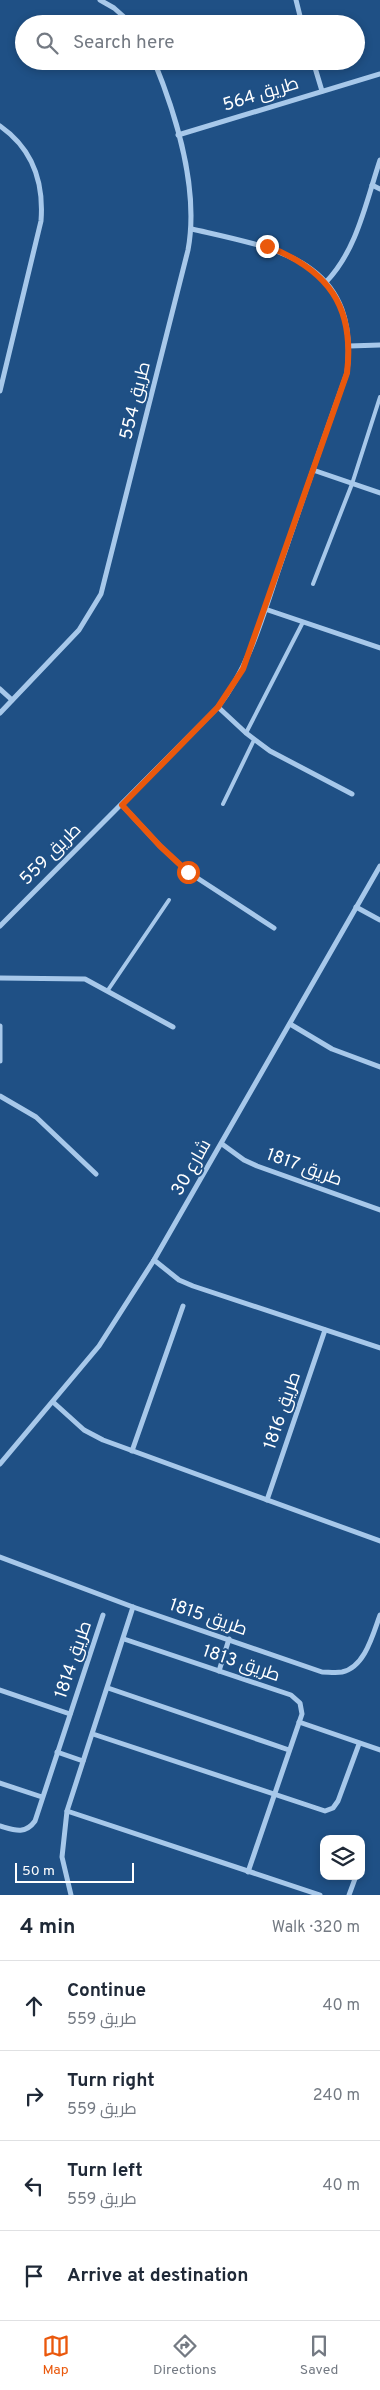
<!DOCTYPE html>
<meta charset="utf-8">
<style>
:root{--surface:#fff;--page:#f2f2f3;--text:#1f2937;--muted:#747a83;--line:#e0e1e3;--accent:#ea580c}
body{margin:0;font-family:Overpass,Cairo,sans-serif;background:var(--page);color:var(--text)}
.controls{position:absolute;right:15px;bottom:15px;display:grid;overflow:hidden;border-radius:10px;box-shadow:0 2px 8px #0003}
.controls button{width:45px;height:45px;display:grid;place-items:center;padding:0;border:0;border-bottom:1px solid var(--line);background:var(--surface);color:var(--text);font:25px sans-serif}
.scale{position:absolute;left:15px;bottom:12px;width:119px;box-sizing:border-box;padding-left:5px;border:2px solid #fff;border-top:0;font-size:14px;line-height:18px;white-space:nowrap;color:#fff;-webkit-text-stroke:4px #1f5085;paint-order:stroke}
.stop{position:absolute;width:15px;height:15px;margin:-11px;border:4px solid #ea580c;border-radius:50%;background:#fff}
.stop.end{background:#ea580c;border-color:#fff;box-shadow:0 1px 5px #0008}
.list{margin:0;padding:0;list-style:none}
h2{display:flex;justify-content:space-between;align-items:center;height:65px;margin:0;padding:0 20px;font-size:21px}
h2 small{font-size:16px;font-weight:400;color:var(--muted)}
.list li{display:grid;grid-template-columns:32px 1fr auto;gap:15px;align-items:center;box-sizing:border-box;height:90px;padding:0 20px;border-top:1px solid var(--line)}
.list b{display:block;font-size:19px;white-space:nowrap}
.list p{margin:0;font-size:16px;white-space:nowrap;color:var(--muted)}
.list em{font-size:16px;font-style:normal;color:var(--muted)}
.icon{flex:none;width:28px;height:28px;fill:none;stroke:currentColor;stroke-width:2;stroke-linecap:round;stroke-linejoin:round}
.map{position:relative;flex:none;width:380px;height:1895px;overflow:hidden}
.search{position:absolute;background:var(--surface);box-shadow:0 2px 8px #0003;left:15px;right:15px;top:15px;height:55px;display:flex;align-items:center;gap:12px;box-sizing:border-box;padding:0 18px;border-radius:28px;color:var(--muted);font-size:19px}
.sheet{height:425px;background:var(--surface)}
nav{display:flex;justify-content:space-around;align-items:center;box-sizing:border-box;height:70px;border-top:1px solid var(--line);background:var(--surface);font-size:14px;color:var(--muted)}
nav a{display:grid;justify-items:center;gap:2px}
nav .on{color:var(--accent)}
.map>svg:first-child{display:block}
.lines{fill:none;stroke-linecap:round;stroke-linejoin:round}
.service{stroke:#a7c8ea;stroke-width:4}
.minor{stroke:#a7c8ea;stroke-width:5}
.route{stroke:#ea580c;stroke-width:6}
.labels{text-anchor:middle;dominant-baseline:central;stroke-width:4;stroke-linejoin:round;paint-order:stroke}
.street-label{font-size:18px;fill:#fff;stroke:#1f5085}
</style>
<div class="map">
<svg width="380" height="1895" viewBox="0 0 380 1895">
<rect width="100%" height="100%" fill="#1f5085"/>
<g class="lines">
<g class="service">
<path d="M 313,584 L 352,484 L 380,397"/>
<path d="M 246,733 L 303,622"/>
<path d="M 223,804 L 254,740"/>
<path d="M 108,990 L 169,900"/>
</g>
<g class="minor">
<path d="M 100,0 L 114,8 L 132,24"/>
<path d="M 296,0 L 302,24"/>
<path d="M 313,61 L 322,91"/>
<path d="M 0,126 C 33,149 44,182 41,221 L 0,391"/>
<path d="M 178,135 L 380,74"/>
<path d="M 372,185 L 380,189"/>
<path d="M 326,282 C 357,250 366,202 380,160"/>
<path d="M 349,346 L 380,345"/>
<path d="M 313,470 L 380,493"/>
<path d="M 265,609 L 380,648"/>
<path d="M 0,689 L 12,700"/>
<path d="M 218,707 L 246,733 L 270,751 L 352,794"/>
<path d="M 0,713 L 79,630 L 101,594 L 188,250 C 199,191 177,117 154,61"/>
<path d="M 122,805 L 160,846 L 188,872 L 274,928"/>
<path d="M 356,907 L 380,920"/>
<path d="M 0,926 L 218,707 C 252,663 265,608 283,557 C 304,496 325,434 347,373 C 360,260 279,249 192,229"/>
<path d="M 0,978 L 85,979 L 173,1027"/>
<path d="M 290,1024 L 332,1049 L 380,1067"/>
<path d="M 0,1026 L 0,1061"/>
<path d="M 0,1096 L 36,1117 L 96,1174"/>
<path d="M 222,1144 L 244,1160 L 257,1166 L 380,1210"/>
<path d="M 154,1260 L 179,1280 L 193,1286 L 380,1348"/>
<path d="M 53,1402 L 84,1430 L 103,1440 L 380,1541"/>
<path d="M 132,1451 L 183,1306"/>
<path d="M 0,1464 L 99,1346 L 154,1260 L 380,866"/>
<path d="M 267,1500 L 325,1330"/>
<path d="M 0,1557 L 133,1607 L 322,1672 C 328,1672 336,1673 342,1672 C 365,1667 373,1634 380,1615"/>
<path d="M 124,1639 L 291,1695 L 300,1703 L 302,1714 L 248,1872"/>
<path d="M 219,1671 L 229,1639"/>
<path d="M 108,1688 L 289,1750"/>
<path d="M 0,1690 L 70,1714"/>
<path d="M 299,1722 L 380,1750"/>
<path d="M 93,1734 L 325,1811 L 333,1808 L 338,1801 L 359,1744"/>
<path d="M 57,1752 L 83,1761"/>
<path d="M 0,1783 L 42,1797"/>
<path d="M 67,1811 L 320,1895"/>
<path d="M 0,1826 C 14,1830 25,1835 35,1821 L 103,1615"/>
<path d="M 361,1858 L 362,1856"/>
<path d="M 71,1895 L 62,1857 L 67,1811 L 133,1607"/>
<path d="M 349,1895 L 356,1876"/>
</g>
</g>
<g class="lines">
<path class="route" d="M 188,872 L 160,846 L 122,805 L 218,707 L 243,669 L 347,373 C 355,306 328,270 267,246"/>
</g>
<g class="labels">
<g class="street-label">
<text transform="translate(261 95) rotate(-17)">طريق 564</text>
<text transform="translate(136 401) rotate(-76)">طريق 554</text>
<text transform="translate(51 855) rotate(-45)">طريق 559</text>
<text transform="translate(192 1168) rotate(-60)">شارع 30</text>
<text transform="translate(304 1168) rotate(20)">طريق 1817</text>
<text transform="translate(283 1411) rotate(-71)">طريق 1816</text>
<text transform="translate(208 1618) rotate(19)">طريق 1815</text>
<text transform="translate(74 1660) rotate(-71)">طريق 1814</text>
<text transform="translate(241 1664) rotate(19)">طريق 1813</text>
</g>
</g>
</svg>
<div class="controls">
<button><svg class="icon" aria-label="layers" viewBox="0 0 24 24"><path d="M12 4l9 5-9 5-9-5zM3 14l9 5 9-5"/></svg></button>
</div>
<div class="scale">50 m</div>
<div class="stop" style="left:188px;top:872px"></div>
<div class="stop end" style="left:267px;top:246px"></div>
<div class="search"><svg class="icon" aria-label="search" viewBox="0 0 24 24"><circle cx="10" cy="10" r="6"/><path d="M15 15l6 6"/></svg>Search here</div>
</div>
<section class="sheet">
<h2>4 min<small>Walk · 320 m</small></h2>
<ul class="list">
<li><svg class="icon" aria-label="ahead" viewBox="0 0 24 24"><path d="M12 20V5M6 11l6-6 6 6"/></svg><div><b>Continue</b><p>طريق 559</p></div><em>40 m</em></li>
<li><svg class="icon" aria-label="right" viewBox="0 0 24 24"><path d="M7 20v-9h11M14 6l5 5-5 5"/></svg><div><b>Turn right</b><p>طريق 559</p></div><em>240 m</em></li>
<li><svg class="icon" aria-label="left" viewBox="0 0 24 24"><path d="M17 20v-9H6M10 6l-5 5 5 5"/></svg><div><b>Turn left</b><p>طريق 559</p></div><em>40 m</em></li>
<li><svg class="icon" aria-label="arrive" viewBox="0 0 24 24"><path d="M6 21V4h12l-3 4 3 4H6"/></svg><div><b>Arrive at destination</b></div></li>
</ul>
</section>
<nav>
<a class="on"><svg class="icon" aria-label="map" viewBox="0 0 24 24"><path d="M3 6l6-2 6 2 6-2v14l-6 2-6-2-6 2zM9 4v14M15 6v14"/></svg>Map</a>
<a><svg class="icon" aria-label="directions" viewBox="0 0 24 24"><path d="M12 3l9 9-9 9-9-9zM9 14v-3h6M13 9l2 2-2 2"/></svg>Directions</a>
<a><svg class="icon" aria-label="saved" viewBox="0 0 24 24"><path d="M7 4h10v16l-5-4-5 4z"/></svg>Saved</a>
</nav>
